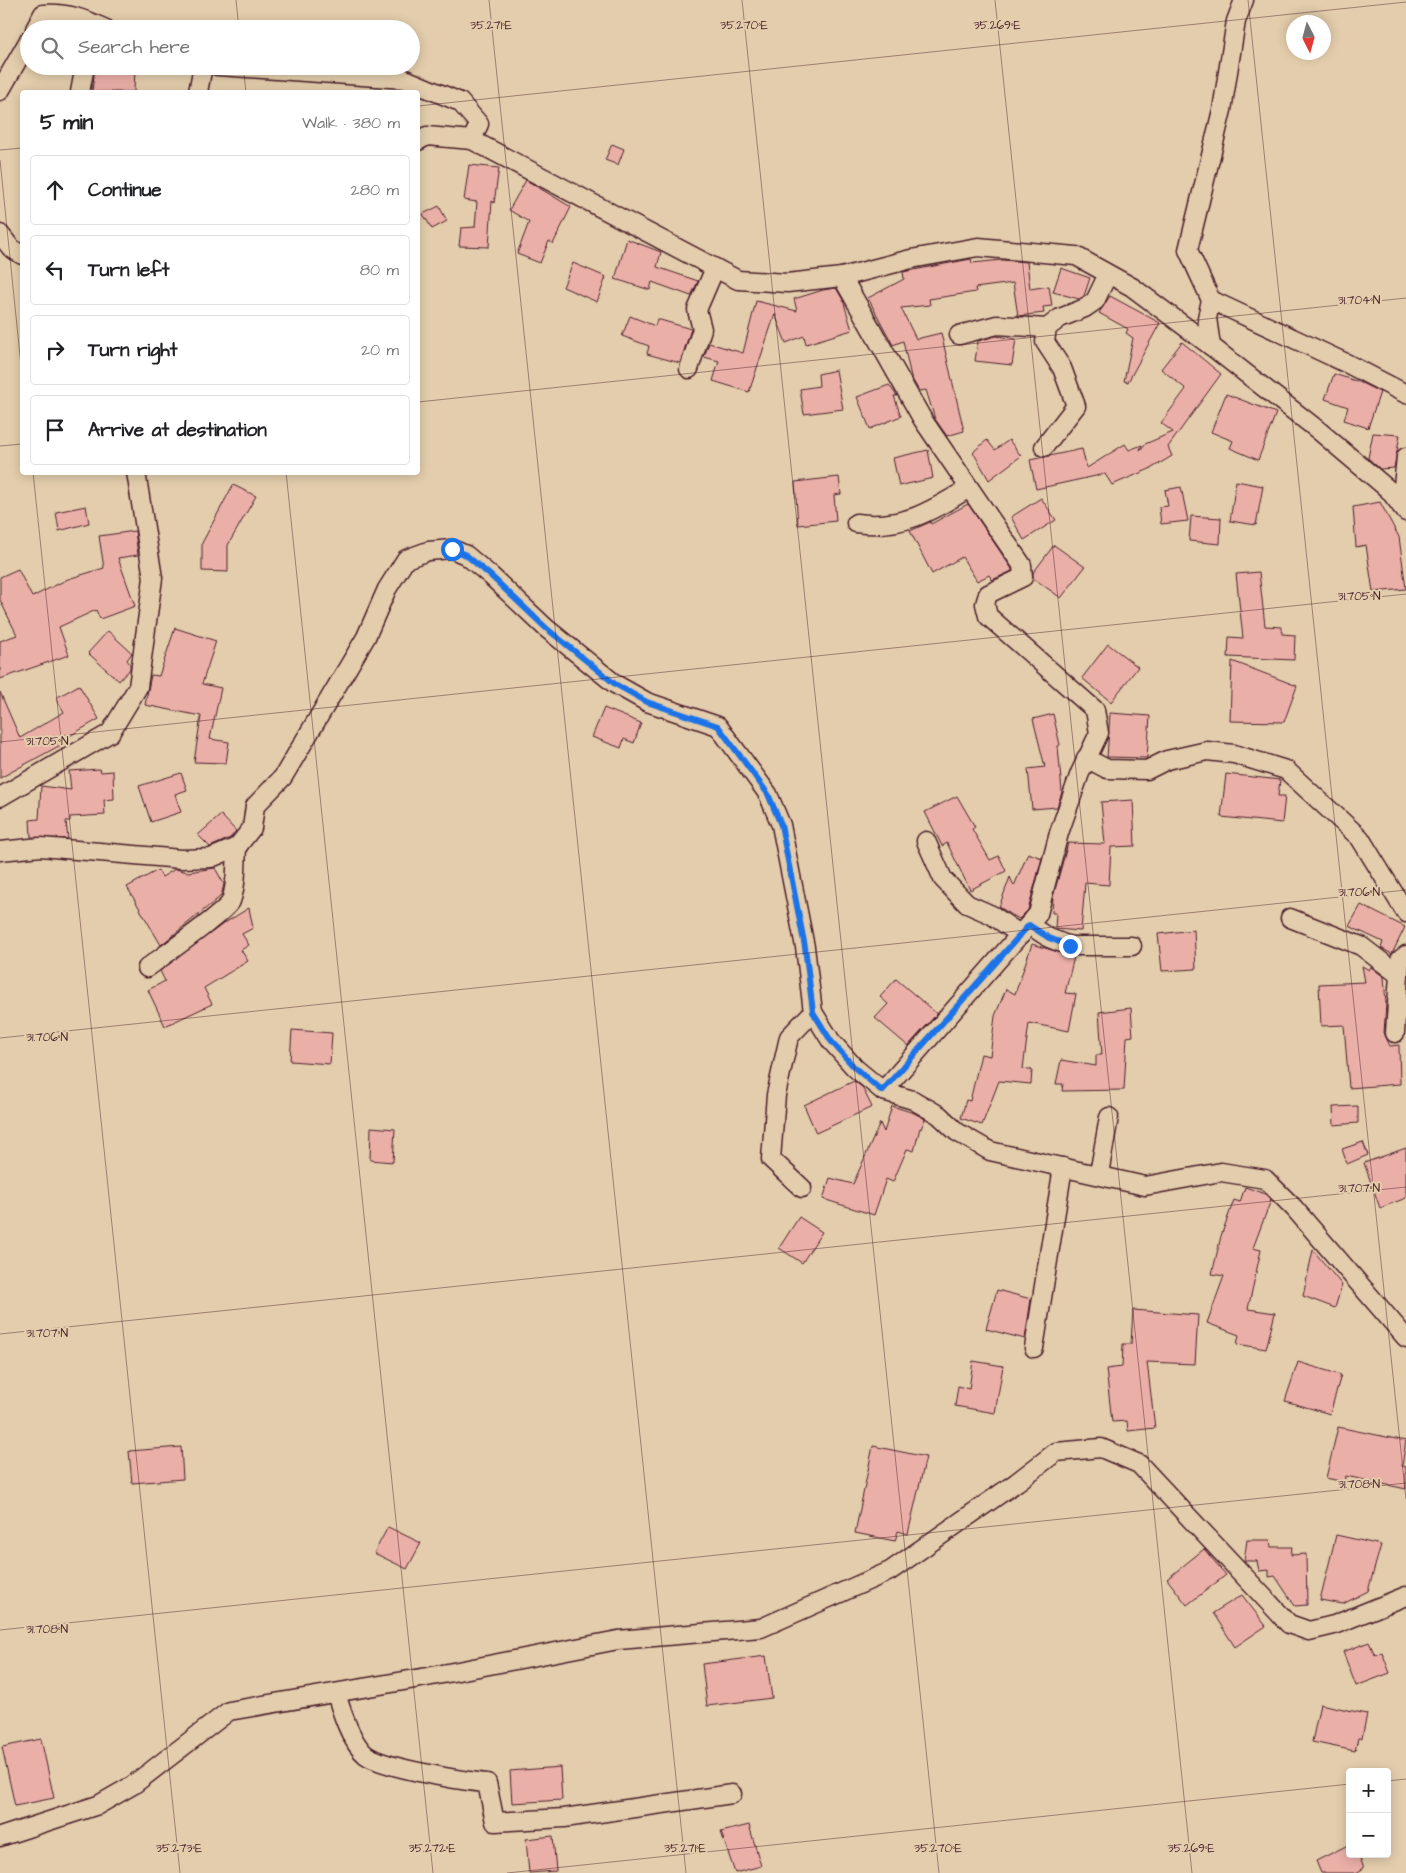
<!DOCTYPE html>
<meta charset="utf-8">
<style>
:root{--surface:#fff;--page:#f6f6f6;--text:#202124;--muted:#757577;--line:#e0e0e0}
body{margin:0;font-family:"Architects Daughter",sans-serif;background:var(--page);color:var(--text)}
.controls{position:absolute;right:15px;bottom:15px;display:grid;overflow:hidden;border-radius:5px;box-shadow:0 2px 12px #0003}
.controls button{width:45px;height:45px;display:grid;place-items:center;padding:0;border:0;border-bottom:1px solid var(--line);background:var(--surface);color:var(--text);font:25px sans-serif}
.compass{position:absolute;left:1286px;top:15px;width:45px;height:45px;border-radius:50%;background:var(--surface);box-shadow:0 2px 12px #0003;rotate:174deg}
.stop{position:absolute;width:15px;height:15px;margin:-11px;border:4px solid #1a73e8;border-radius:50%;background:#fff}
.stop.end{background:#1a73e8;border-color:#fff;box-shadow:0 1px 5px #0008}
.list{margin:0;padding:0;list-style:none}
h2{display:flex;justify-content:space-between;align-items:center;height:65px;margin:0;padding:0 20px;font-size:21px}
h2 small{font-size:16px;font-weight:400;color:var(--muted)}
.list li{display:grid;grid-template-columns:32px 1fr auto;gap:15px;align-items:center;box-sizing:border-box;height:70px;margin:0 10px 10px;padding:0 10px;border:1px solid var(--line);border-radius:5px}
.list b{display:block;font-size:19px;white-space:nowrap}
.list em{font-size:16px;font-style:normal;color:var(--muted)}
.icon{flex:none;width:28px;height:28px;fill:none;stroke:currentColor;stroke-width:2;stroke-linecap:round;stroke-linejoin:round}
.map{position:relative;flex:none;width:1406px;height:1873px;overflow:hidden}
.search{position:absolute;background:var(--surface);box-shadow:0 2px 12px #0003;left:20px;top:20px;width:400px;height:55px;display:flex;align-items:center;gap:12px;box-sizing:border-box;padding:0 18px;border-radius:28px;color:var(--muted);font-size:19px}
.panel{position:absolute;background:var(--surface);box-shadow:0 2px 12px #0003;left:20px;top:90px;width:400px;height:385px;border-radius:5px}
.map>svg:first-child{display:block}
.building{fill:#eaafa7;stroke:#4a1f2b}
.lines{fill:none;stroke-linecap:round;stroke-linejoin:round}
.minor-casing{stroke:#4a1f2b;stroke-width:21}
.minor{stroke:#e3cdac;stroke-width:18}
.route{stroke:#1a73e8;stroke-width:6}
.ticks{fill:none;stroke:#4a1f2b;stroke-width:1;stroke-opacity:0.45}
.ticks-label{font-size:12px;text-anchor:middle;fill:#4a1f2b;stroke:#e3cdac;stroke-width:4;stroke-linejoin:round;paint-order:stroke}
</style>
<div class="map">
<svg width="1406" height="1873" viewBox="0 0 1406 1873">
<rect width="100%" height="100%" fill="#e3cdac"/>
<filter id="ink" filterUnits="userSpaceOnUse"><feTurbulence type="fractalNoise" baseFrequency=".02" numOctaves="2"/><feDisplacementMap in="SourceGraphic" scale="10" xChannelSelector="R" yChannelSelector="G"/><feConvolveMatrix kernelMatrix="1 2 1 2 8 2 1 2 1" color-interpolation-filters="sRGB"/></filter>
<g filter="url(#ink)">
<g class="building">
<path d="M 95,66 L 135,69 L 134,92 L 92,92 Z"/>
<path d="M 612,144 L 624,149 L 618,165 L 605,160 Z"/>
<path d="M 469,165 L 499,168 L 494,203 L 492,201 L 489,247 L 459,246 L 461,228 L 475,227 L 477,202 L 464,200 Z"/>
<path d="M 526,180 L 571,207 L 553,244 L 549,241 L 540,263 L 517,254 L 529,222 L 509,210 Z"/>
<path d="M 439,206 L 447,221 L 432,229 L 423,214 Z"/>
<path d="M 627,239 L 661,252 L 657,267 L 698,281 L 691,296 L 652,282 L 650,290 L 615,279 Z"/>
<path d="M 971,259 L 972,263 L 1002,260 L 1027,262 L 1030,289 L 1049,286 L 1052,306 L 1043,307 L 1044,313 L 1018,316 L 1013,283 L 975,288 L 976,292 L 929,299 L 930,305 L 901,308 L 916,339 L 941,333 L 964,431 L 947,436 L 935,419 L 926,390 L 919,391 L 911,377 L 903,341 L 893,345 L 868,298 L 904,279 L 903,272 Z"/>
<path d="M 573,263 L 606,277 L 597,302 L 563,287 Z"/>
<path d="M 1061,268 L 1090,278 L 1084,296 L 1079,299 L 1053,292 Z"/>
<path d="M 836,288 L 843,300 L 852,330 L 806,344 L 804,336 L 786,343 L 775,314 L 749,392 L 713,381 L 719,361 L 704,357 L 709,343 L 743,353 L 756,301 L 797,311 L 794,299 L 823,290 Z"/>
<path d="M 1110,296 L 1160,323 L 1128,382 L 1124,381 L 1133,338 L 1126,333 L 1128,329 L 1099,313 Z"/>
<path d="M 630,316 L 655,326 L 657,319 L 691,329 L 680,363 L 647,354 L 649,346 L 622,336 Z"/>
<path d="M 996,336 L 1016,339 L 1012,365 L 975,361 L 978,341 Z"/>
<path d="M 1182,342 L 1221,374 L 1168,447 L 1172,456 L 1152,468 L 1112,485 L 1105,474 L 1036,489 L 1030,460 L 1082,449 L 1087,468 L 1125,444 L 1129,450 L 1142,445 L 1140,450 L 1145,444 L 1173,432 L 1161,423 L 1186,389 L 1161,369 Z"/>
<path d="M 836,370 L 843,409 L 804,414 L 800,389 L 819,386 L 818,374 Z"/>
<path d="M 1334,374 L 1359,382 L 1380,392 L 1368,428 L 1344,420 L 1348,407 L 1325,399 Z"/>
<path d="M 889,385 L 897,396 L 894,396 L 901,416 L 870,429 L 857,397 Z"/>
<path d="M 1226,394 L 1276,413 L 1258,460 L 1230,448 L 1233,441 L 1211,432 Z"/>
<path d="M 1373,433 L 1400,435 L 1394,468 L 1380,469 L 1368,458 Z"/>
<path d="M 987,440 L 995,450 L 1009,440 L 1021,456 L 989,480 L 973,452 Z"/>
<path d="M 928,450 L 933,478 L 899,486 L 893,458 Z"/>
<path d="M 839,477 L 841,494 L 834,495 L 836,521 L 798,525 L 795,482 Z"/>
<path d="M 1236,481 L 1263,486 L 1256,525 L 1230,521 Z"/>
<path d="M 233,485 L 256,496 L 228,545 L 228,572 L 202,571 L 202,543 Z"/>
<path d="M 1181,487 L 1188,521 L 1161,524 L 1159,507 L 1168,506 L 1165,490 Z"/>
<path d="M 1041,498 L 1056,520 L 1024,540 L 1011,517 Z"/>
<path d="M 1380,502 L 1399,537 L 1406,589 L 1373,592 L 1366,545 L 1356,547 L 1353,507 Z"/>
<path d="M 968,504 L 1012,569 L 1012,571 L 992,580 L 989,575 L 977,581 L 962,557 L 932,574 L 910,531 L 930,522 L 931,524 Z"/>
<path d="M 86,506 L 89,523 L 59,531 L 56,512 Z"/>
<path d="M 1191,516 L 1221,518 L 1220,544 L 1189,541 Z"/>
<path d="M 135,531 L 138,555 L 118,558 L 135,606 L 100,619 L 96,610 L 59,627 L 69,655 L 0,679 L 0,641 L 17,635 L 0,600 L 0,577 L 18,569 L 32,597 L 68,579 L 104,568 L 99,536 Z"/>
<path d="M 1054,545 L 1085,567 L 1061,598 L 1033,578 L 1033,573 Z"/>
<path d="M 1259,572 L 1265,626 L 1282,627 L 1282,634 L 1295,635 L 1294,660 L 1228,657 L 1229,637 L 1243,638 L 1236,574 Z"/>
<path d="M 175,628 L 216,641 L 202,684 L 221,688 L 210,739 L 229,742 L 226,763 L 194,762 L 201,716 L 145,705 L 151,675 L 159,676 Z"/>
<path d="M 108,631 L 132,653 L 127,660 L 130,664 L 130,669 L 119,681 L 88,653 Z"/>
<path d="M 1108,644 L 1138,667 L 1111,702 L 1082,678 Z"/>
<path d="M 1232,661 L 1297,686 L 1284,722 L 1230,721 Z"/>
<path d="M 79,685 L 99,719 L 68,737 L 70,740 L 0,778 L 0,692 L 20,738 L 64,712 L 56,698 Z"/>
<path d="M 604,708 L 641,723 L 634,743 L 624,739 L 621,748 L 592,737 Z"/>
<path d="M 1110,713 L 1150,716 L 1147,758 L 1107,757 Z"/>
<path d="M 1053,714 L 1060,745 L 1058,746 L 1062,792 L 1057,807 L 1032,809 L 1028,769 L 1045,767 L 1033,719 Z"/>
<path d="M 100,769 L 101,772 L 113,771 L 114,799 L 104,800 L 105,815 L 70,817 L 70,821 L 66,821 L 68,839 L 31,837 L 30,820 L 39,819 L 41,786 L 71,790 L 69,771 Z"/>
<path d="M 181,773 L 187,790 L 175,794 L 181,812 L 151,822 L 139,786 Z"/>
<path d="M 1226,774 L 1280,780 L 1278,796 L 1285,796 L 1282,823 L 1221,817 Z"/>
<path d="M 957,796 L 975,827 L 972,829 L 990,860 L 999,856 L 1006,871 L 970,890 L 947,843 L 942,846 L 925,812 Z"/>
<path d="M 1133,800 L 1135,846 L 1111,847 L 1109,885 L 1085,883 L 1081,931 L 1055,929 L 1056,913 L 1052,913 L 1053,897 L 1068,843 L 1105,844 L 1101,802 Z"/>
<path d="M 221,815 L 236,831 L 230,838 L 210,847 L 198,835 Z"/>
<path d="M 1028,853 L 1042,858 L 1028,910 L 1019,919 L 999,907 L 1010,877 L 1014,886 Z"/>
<path d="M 215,868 L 224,884 L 221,896 L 161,945 L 127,887 L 158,870 L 162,877 L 175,869 L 188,872 Z"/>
<path d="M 1361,905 L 1405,927 L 1392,954 L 1381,948 L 1383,942 L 1349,926 Z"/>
<path d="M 249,908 L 253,928 L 242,934 L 249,945 L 241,950 L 248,961 L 204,988 L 212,1004 L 165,1026 L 148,990 L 165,981 L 160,971 L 223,924 Z"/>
<path d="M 1194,930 L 1196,969 L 1162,971 L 1158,934 Z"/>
<path d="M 1032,944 L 1074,957 L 1065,993 L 1076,994 L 1069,1031 L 1029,1023 L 1023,1069 L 1032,1070 L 1031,1084 L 999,1081 L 982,1125 L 961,1118 L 966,1100 L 970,1101 L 981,1054 L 990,1056 L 995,1016 L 1006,989 L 1015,994 Z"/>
<path d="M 1362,966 L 1369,970 L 1371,967 L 1384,977 L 1386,1003 L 1384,1033 L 1390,1046 L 1399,1045 L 1400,1084 L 1349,1088 L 1344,1025 L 1321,1026 L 1319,984 L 1365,982 Z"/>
<path d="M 896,979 L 937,1014 L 908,1046 L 875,1018 L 888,1004 L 880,997 Z"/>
<path d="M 1131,1008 L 1133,1036 L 1127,1037 L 1124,1090 L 1062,1091 L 1063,1084 L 1056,1084 L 1061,1060 L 1096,1066 L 1096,1055 L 1102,1055 L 1099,1012 Z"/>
<path d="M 292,1030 L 332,1033 L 330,1064 L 290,1061 Z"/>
<path d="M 854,1081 L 862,1087 L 872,1107 L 816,1133 L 804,1105 Z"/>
<path d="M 892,1106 L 914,1113 L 925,1119 L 921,1129 L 920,1128 L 914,1151 L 907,1149 L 893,1182 L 886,1179 L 874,1215 L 823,1199 L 830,1178 L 853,1184 L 880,1123 L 884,1132 Z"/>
<path d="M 1358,1106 L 1358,1123 L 1334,1125 L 1333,1107 Z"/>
<path d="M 371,1127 L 395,1129 L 393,1162 L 370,1160 Z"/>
<path d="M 1363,1142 L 1368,1155 L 1347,1164 L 1342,1149 Z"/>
<path d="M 1406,1148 L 1406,1198 L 1380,1208 L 1364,1163 Z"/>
<path d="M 1245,1187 L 1265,1194 L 1271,1200 L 1253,1248 L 1261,1250 L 1248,1309 L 1275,1313 L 1266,1349 L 1237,1344 L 1239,1335 L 1207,1323 L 1224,1276 L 1212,1274 L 1221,1236 L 1234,1200 L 1240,1202 Z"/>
<path d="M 799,1217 L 822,1232 L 802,1263 L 779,1248 Z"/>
<path d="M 1313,1250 L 1342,1285 L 1335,1308 L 1303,1296 Z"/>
<path d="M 997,1290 L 1031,1299 L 1025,1339 L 986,1329 Z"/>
<path d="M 1133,1310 L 1198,1315 L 1195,1364 L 1147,1362 L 1155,1428 L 1128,1431 L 1127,1421 L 1112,1422 L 1106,1369 L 1122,1367 L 1123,1344 L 1131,1344 Z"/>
<path d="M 973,1361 L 1003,1366 L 995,1413 L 955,1406 L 958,1386 L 969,1389 Z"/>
<path d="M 1298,1362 L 1341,1375 L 1330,1414 L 1285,1401 Z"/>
<path d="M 1338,1427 L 1406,1441 L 1402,1466 L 1406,1467 L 1406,1489 L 1346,1476 L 1344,1482 L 1326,1478 Z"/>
<path d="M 873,1446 L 926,1457 L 908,1534 L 898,1531 L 895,1541 L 855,1533 Z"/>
<path d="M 181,1447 L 183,1479 L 132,1483 L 129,1451 Z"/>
<path d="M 388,1527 L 421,1543 L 407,1569 L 374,1553 Z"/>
<path d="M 1336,1535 L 1381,1545 L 1368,1591 L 1343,1604 L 1320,1600 Z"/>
<path d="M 1247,1540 L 1270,1540 L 1271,1547 L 1292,1547 L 1291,1555 L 1306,1554 L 1307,1605 L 1295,1606 L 1275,1576 L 1269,1577 L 1269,1570 L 1259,1571 L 1257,1561 L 1244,1561 Z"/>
<path d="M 1204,1549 L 1226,1575 L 1187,1605 L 1167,1579 Z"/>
<path d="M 1242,1595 L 1266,1626 L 1235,1647 L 1213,1613 Z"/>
<path d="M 1369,1642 L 1375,1655 L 1382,1652 L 1390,1673 L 1356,1686 L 1343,1652 Z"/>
<path d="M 766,1656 L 772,1698 L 707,1706 L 702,1664 Z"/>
<path d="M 1320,1704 L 1367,1714 L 1362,1738 L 1358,1738 L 1355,1751 L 1312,1742 Z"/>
<path d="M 41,1739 L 54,1798 L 15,1806 L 2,1747 Z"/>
<path d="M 560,1767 L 562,1800 L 512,1803 L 510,1771 Z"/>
<path d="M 749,1825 L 761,1866 L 735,1873 L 721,1832 Z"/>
<path d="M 553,1836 L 556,1871 L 529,1873 L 526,1839 Z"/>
<path d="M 1350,1844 L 1350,1854 L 1358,1854 L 1364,1868 L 1356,1873 L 1321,1873 L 1316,1861 Z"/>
</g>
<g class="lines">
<defs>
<g id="minor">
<path d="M 35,29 L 43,14 C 67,12 84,19 106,29"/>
<path d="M 218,66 L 405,79 L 460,102 L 479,124 L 472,140"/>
<path d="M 0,91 L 29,40"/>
<path d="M 80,92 L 85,66"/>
<path d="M 198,92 L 203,66"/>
<path d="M 418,141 L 427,136 L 472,140 L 738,280 L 787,283 L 842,277 L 911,259 L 978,247 L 1076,256 L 1132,287 L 1211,346 L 1318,430 L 1389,490 L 1406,512"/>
<path d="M 0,234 L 11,248 L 22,255"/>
<path d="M 842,277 L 923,420 L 1022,565 L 1023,577 L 988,594 L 985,604 L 988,616 L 1095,710 L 1099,733 L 1080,773 L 1059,833 L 1038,914 L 883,1091"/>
<path d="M 1211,300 L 1348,364 L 1406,394"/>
<path d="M 959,335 L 997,325 L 1047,328"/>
<path d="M 1211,346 L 1207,318 L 1211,300 L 1188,250 L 1222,110 L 1236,21 L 1244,0"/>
<path d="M 689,369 L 702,329 L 697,310 L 715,268"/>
<path d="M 1044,447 L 1076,406 L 1062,368 L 1045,342 L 1047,328 L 1060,318 L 1085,308 L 1095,301 L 1108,274"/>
<path d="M 1401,506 L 1406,457"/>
<path d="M 856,523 C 903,529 930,512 969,488"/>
<path d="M 1086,758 L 1107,769 L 1147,770 L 1167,760 L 1207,751 L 1234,754 L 1286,770 L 1360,838 L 1406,913"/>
<path d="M 0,797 L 110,733 L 138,687 L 153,578 L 136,472"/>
<path d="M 926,841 L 943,879 L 967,904 L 992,915 L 1021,935"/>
<path d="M 0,851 L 41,847 L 181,859 L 211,858 L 237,847 L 252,828 L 255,806 L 283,777 L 366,637 L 387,589 L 406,559 L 428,551 L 452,549 L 466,555 L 491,576 L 546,628 L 615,684 L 647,702 L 718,726 L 768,794 L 781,825 L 805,947 L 813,1012 L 831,1041 L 855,1068 L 883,1091 L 913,1100 L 939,1115 L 957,1132 L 990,1151 L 1145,1186 L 1221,1172 L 1265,1179 L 1294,1208 L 1406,1338"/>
<path d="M 1290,918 L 1361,946 L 1399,975"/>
<path d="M 1029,925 L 1049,938 L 1070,946 L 1132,946"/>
<path d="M 147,968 C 160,958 227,911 231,901 C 237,884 236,864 237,847"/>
<path d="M 1395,1033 L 1400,960 L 1406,955"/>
<path d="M 1099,1174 L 1109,1117"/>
<path d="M 802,1188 L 771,1159 L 776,1095 L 789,1037 L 813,1012"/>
<path d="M 1034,1348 L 1063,1167"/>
<path d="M 336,1693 C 341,1710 351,1743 366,1755 C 384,1768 463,1781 487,1783 L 495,1822 L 564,1818 L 732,1794"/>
<path d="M 0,1837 L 98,1805 L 133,1785 L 229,1711 L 427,1677 L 618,1640 L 761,1628 L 890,1571 L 1017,1482 L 1056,1452 L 1101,1448 L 1139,1464 L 1289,1624 L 1309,1631 L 1334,1625 L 1406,1596"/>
</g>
</defs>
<use href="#minor" class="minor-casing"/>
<use href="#minor" class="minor"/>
</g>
</g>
<g class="lines" filter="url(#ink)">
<path class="route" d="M 452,549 L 466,555 L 491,576 L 546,628 L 615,684 L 647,702 L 718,726 L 768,794 L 781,825 L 805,947 L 813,1012 L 831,1041 L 855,1068 L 882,1091 L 1029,925 L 1049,938 L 1070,946"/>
</g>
<path class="ticks" d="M 236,0 L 239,29M 489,0 L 686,1873M 742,0 L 939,1873M 995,0 L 1192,1873M 1248,0 L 1406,1499M 243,66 L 246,92M 418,106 L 1406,2M 0,150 L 22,148M 0,160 L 22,375M 418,402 L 1406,298M 0,446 L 22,444M 33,472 L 180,1873M 286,472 L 433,1873M 0,742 L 1406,594M 0,1038 L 1406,890M 0,1334 L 1406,1187M 0,1630 L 1406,1483M 1387,1781 L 1406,1779M 507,1873 L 1350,1784"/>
<g class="ticks-label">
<text x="491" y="29">35.271°E</text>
<text x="744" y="29">35.270°E</text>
<text x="997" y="29">35.269°E</text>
<text x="1359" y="304">31.704°N</text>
<text x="1359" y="600">31.705°N</text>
<text x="47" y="745">31.705°N</text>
<text x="1359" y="896">31.706°N</text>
<text x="47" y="1041">31.706°N</text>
<text x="1359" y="1192">31.707°N</text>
<text x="47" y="1337">31.707°N</text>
<text x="1359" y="1488">31.708°N</text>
<text x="47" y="1633">31.708°N</text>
<text x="179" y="1852">35.273°E</text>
<text x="432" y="1852">35.272°E</text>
<text x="685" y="1852">35.271°E</text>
<text x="938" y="1852">35.270°E</text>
<text x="1191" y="1852">35.269°E</text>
</g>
</svg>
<div class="controls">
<button>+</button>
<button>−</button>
</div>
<svg class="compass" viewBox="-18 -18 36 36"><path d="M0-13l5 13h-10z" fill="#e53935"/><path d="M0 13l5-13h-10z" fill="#757577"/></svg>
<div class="stop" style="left:452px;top:549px"></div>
<div class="stop end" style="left:1070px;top:946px"></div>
<div class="search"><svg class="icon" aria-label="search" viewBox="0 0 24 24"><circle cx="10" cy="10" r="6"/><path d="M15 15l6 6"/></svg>Search here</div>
<section class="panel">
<h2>5 min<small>Walk · 380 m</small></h2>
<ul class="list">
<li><svg class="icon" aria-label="ahead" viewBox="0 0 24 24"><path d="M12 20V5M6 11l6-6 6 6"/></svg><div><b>Continue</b></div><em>280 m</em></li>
<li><svg class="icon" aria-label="left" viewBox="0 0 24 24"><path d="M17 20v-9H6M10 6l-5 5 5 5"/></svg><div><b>Turn left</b></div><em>80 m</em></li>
<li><svg class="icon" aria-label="right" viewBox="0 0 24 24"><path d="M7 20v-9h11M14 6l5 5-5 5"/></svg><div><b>Turn right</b></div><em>20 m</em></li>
<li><svg class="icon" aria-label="arrive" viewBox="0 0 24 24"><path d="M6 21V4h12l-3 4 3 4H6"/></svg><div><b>Arrive at destination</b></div></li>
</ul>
</section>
</div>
